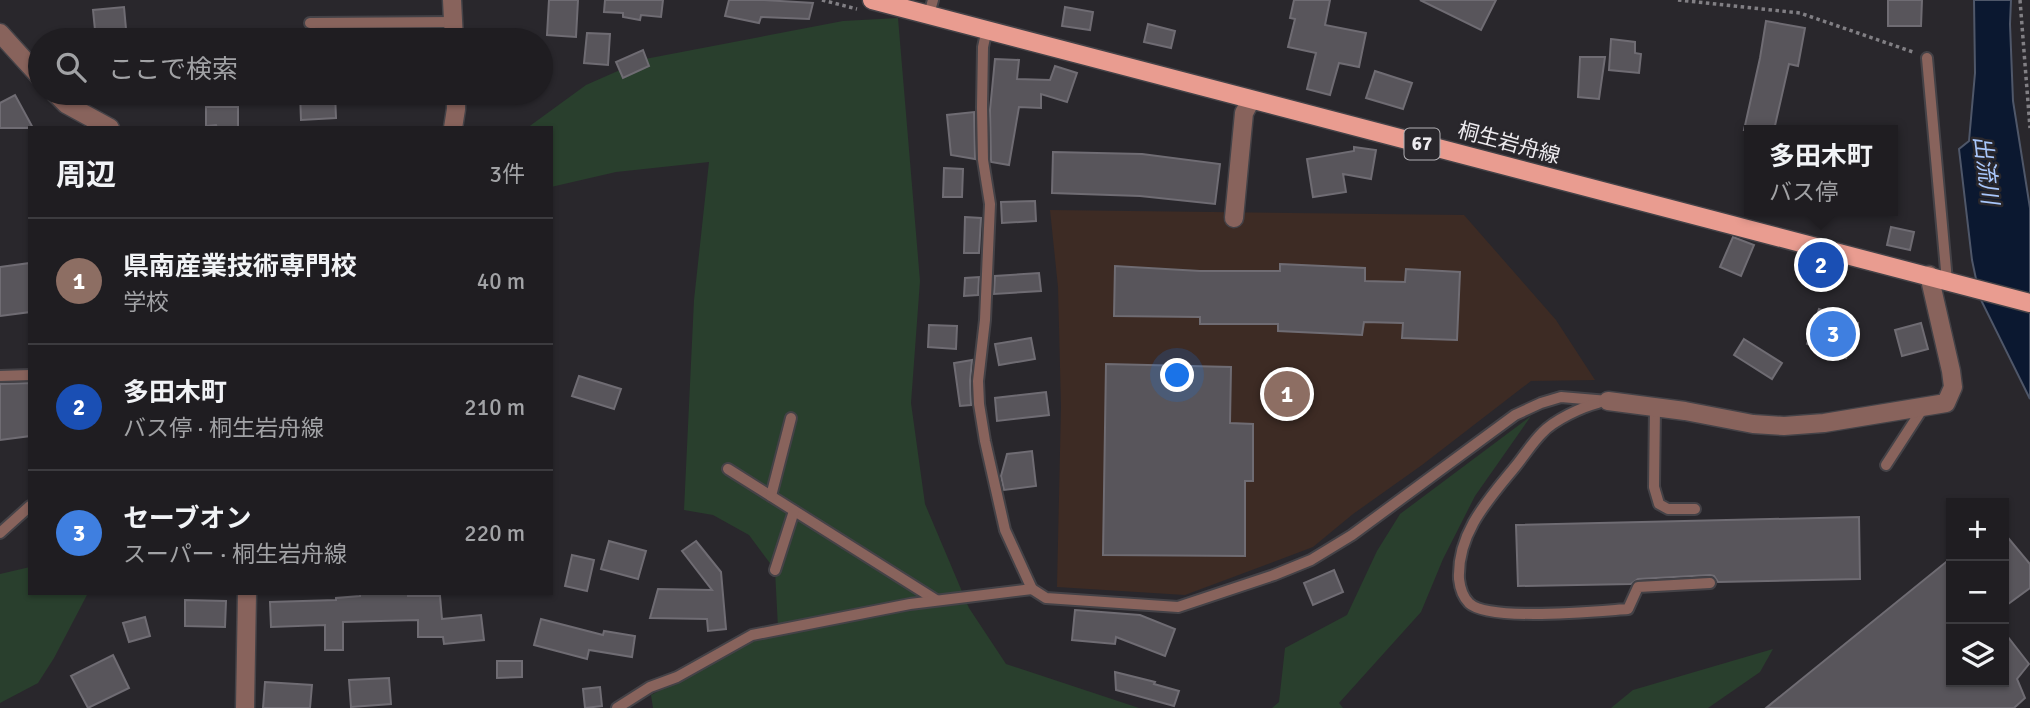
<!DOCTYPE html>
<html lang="ja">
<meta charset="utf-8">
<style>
:root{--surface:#1f1d21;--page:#2c2a2e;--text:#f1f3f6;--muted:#a1a2a5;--line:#3c3b3f;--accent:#eba939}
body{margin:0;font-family:Signika,"Noto Sans JP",sans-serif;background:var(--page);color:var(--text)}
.controls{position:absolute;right:21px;bottom:21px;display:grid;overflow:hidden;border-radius:0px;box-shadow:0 2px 5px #0004}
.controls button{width:63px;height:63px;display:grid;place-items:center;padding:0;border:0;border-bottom:2px solid var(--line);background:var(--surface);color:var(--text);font:35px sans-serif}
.you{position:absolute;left:1178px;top:376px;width:24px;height:24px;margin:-18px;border:5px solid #fff;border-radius:50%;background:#1a73e8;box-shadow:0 0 0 10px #1a73e833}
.badge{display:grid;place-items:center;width:46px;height:46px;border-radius:50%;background:var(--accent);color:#fff;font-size:23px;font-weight:700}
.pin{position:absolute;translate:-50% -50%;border:4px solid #fff;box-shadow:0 2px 7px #0006}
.popup{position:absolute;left:1744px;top:125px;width:154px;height:91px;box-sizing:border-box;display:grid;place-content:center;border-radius:0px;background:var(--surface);filter:drop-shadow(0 2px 5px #0005);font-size:23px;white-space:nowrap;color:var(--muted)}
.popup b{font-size:26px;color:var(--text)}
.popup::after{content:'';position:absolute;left:50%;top:100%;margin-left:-14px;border:14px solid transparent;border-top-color:var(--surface)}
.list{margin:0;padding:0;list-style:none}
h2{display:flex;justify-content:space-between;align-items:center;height:91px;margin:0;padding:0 28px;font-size:30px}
h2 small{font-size:23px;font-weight:400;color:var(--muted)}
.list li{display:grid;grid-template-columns:46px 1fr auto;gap:21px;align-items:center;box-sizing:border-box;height:126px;padding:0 28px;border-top:2px solid var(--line)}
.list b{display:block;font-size:26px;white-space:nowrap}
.list p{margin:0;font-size:23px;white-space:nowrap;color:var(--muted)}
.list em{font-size:23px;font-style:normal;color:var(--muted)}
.icon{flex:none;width:38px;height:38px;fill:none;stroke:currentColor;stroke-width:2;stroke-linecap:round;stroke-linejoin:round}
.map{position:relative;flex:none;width:2030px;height:708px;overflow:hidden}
.search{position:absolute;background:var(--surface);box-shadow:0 2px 5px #0004;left:28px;top:28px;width:525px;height:77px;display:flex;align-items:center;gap:18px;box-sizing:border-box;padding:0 24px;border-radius:38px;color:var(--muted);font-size:26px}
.panel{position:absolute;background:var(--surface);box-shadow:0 2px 5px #0004;left:28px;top:126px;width:525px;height:469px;border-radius:0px}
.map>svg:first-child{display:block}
.education{fill:#3d2b24}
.green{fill:#293f2d}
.water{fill:#0b1830;stroke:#4f5769;stroke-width:2}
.building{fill:#58555b;stroke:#6f6c73;stroke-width:2}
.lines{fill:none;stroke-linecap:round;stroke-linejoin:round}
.service-casing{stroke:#444247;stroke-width:14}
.minor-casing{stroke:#444247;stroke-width:21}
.primary-casing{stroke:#444247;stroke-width:21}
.path{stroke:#817f84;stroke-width:3.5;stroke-dasharray:3.5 3.5;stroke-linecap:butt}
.service{stroke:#88635c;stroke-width:10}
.minor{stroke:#88635c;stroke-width:18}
.primary{stroke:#e99c90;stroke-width:18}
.labels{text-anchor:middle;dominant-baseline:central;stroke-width:5;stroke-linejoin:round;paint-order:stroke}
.shield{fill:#29272c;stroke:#b2b0b4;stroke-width:2}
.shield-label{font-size:19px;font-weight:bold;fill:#edebef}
.street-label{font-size:21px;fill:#edebef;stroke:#29272c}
.water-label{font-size:23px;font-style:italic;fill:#a9c7fc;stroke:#29272c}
</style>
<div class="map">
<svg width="2030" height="708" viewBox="0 0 2030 708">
<rect width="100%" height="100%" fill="#29272c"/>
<path class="education" d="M 1050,210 L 1464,215 L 1556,320 L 1595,380 L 1531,381 L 1422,465 L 1353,514 L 1313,547 L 1185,595 L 1057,587 L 1061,407 L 1058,287 Z"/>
<g class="green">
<path d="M 898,18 L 920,281 L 911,403 L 925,504 L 969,608 L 1006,664 L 1139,708 L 653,708 L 651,695 L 778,628 L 775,570 L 749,535 L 713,515 L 684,510 L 694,300 L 709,162 L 616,172 L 551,187 L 551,128 L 527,128 L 586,85 L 645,59 L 843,21 Z"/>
<path d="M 1531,416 L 1475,496 L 1443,559 L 1421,612 L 1339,703 L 1343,708 L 1272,708 L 1279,702 L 1285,648 L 1347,615 L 1377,551 L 1400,514 Z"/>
<path d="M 30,567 L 30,593 L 88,593 L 54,658 L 38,683 L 0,703 L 0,574 Z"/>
<path d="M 1773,649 L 1760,672 L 1708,708 L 1611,708 L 1633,690 Z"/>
</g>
<path class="water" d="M 1974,0 L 2011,0 L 2010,24 L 2013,101 L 2030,208 L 2030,399 L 1980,298 L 1972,260 L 1959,149 L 1969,141 L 1975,73 Z"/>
<g class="building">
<path d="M 549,0 L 578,0 L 576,37 L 547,35 Z"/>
<path d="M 605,0 L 663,0 L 661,17 L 641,15 L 640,20 L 623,17 L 623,13 L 604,12 Z"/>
<path d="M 729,0 L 764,0 L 813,3 L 809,19 L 761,17 L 759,23 L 725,16 Z"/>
<path d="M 1294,0 L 1330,0 L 1325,25 L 1366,33 L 1359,67 L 1339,63 L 1330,95 L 1307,89 L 1316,53 L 1288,47 L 1295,19 L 1290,18 Z"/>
<path d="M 1420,0 L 1496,0 L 1481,30 Z"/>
<path d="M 1888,0 L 1922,0 L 1921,26 L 1888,26 Z"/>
<path d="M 124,7 L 127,40 L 96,40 L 93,10 Z"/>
<path d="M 1065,7 L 1093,12 L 1090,30 L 1062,26 Z"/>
<path d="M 1766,21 L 1805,28 L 1798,66 L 1789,64 L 1774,130 L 1744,130 L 1760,58 Z"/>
<path d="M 1148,24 L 1175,31 L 1171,48 L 1144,42 Z"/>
<path d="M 587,33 L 610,34 L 608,65 L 584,63 Z"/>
<path d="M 1611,39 L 1635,42 L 1635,53 L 1641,54 L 1639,73 L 1609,70 Z"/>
<path d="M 643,50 L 649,66 L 623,78 L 616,62 Z"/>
<path d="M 1580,57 L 1605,57 L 1599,99 L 1578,97 Z"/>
<path d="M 995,59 L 1019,60 L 1017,79 L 1050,80 L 1055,66 L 1077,73 L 1067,102 L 1041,94 L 1041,108 L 1019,107 L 1009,165 L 991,162 L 991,159 L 990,110 Z"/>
<path d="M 1375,71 L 1412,83 L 1403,109 L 1366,98 Z"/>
<path d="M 300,93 L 335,93 L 336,118 L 301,120 Z"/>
<path d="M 15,95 L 33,128 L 0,128 L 0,103 Z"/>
<path d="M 206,107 L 238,107 L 238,128 L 217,128 L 216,125 L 206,126 Z"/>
<path d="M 974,112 L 975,159 L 951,155 L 947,115 Z"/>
<path d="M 1354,147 L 1376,150 L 1371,179 L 1343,174 L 1346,192 L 1313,197 L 1307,159 L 1354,151 Z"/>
<path d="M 1053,152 L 1142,154 L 1220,164 L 1215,204 L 1140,196 L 1052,193 Z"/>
<path d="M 944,168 L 963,169 L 962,197 L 943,197 Z"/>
<path d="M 1035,201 L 1036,221 L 1002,223 L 1001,202 Z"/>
<path d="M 965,217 L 981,218 L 979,253 L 964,253 Z"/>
<path d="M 1891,227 L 1914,232 L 1910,250 L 1887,245 Z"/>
<path d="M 1733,237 L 1754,245 L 1741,276 L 1720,267 Z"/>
<path d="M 30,263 L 30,312 L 0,316 L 0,267 Z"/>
<path d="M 1280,264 L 1365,268 L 1365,281 L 1405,282 L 1406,269 L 1460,272 L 1457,340 L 1402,338 L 1403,323 L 1364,322 L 1362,335 L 1278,331 L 1278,324 L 1200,324 L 1200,317 L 1114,316 L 1115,266 L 1200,271 L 1280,271 Z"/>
<path d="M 1039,273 L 1041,291 L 994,294 L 995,276 Z"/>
<path d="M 979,277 L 978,295 L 964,296 L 965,278 Z"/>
<path d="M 1819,309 L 1858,323 L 1846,358 L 1807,344 Z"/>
<path d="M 1921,323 L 1928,349 L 1902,356 L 1895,330 Z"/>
<path d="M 929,325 L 957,326 L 956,349 L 928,347 Z"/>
<path d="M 1031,338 L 1035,359 L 999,365 L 995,344 Z"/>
<path d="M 1744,339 L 1782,363 L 1772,379 L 1734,355 Z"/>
<path d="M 972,360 L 970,381 L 971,405 L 960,406 L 954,363 Z"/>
<path d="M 1106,364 L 1231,367 L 1230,423 L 1253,424 L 1253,481 L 1245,481 L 1245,556 L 1103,555 Z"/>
<path d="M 579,376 L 621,389 L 614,409 L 572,396 Z"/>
<path d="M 30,383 L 30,436 L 0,440 L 0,384 Z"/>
<path d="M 1046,392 L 1049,415 L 997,421 L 995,398 Z"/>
<path d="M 1032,451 L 1036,486 L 1004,490 L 1001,476 L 1007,454 Z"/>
<path d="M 1859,517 L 1860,579 L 1718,582 L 1714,576 L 1710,575 L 1638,579 L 1631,584 L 1518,586 L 1516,525 Z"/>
<path d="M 2004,533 L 2030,564 L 2030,588 L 2004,607 Z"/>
<path d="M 609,541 L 646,551 L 638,579 L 601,569 Z"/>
<path d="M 696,541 L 721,572 L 726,629 L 708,631 L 707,619 L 650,618 L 658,589 L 712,590 L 682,551 Z"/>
<path d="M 572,555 L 594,560 L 587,591 L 565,586 Z"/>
<path d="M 1951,558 L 1951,682 L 2004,682 L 2004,632 L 2029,664 L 2017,679 L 2025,698 L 2014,708 L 1766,708 Z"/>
<path d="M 1334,570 L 1343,592 L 1313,605 L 1304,583 Z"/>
<path d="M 360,593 L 408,593 L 408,596 L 440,596 L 442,619 L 481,615 L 484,640 L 444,644 L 443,637 L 418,637 L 418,620 L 343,622 L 343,650 L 325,650 L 325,625 L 271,627 L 270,602 L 336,600 L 336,598 L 360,596 Z"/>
<path d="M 185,600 L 226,601 L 225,627 L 185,626 Z"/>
<path d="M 1075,610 L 1140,615 L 1175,629 L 1165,656 L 1116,637 L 1115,644 L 1072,640 Z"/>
<path d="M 145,617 L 150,636 L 129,642 L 123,623 Z"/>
<path d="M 541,619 L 603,635 L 604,631 L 635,636 L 632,657 L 589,650 L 587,659 L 534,645 Z"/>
<path d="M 113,655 L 129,688 L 88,708 L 71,676 Z"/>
<path d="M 497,661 L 522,661 L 522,677 L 497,678 Z"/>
<path d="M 1115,672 L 1155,682 L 1154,684 L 1179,691 L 1174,706 L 1116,690 Z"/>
<path d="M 389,678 L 391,704 L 351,707 L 349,680 Z"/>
<path d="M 265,682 L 312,685 L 310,708 L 263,708 Z"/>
<path d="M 600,687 L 602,706 L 585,708 L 583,689 Z"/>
</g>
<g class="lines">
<defs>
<g id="service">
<path d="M 929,14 L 933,0"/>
<path d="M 310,23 L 453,22"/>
<path d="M 987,29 L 983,47 L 982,107 L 983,160 L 990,204 L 985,320 L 978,381 L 979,404 L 985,441 L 1005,530 L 1032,589 L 1046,598 L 1178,607 L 1274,575 L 1311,560 L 1352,535 L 1515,415 L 1541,403 L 1561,397 L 1608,401"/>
<path d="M 1927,58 L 1947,281"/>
<path d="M 0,376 L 30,375"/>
<path d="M 1598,403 C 1582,407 1554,420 1542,433 C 1532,443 1524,456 1515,467 C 1488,500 1457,533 1459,579 C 1460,588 1462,596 1469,603 C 1489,622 1598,611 1628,609 L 1638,587 L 1710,583"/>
<path d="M 1655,407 L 1654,487 L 1659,504 L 1668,509 L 1695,509"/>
<path d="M 1886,465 L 1923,408"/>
<path d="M 728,469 L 936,600"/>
<path d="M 771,496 L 791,418"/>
<path d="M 0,533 L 30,506"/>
<path d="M 775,570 L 794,511"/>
<path d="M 617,708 L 650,687 L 677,677 L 752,635 L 910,604 L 1032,589"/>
</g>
<g id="minor">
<path d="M 452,0 L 454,40"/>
<path d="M 0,33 L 40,77"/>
<path d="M 55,93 L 66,104 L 110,128"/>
<path d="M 453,128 L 456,109 L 456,93"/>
<path d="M 1234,218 L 1244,113 L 1251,100"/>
<path d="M 1608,401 L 1685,411 L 1753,424 L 1784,426 L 1824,423 L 1946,403 L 1953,387 L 1951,371 L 1929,275"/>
<path d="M 245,708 L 247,593"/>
</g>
<path id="primary" d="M 872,0 L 2030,303"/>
</defs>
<use href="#service" class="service-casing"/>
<use href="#minor" class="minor-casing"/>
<use href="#primary" class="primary-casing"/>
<g class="path">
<path d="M 822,0 L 857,9"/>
<path d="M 1678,0 L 1800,13 L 1913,52"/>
<path d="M 2020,0 L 2030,128"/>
</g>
<use href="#service" class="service"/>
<use href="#minor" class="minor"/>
<use href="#primary" class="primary"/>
</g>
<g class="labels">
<rect class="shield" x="1404.5" y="128.5" width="35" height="31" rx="5"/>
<g class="shield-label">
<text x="1422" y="144">67</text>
</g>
<g class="street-label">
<text transform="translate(1509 143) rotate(15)">桐生岩舟線</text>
</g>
<g class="water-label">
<text transform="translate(1986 170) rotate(83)">出流川</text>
</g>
</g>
</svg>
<div class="controls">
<button>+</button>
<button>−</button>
<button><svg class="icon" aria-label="layers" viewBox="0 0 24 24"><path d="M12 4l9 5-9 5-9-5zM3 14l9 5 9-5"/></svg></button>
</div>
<div class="you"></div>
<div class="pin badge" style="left:1287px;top:394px;background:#8d6e63">1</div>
<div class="pin badge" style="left:1821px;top:265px;background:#1a4fb4">2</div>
<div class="popup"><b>多田木町</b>バス停</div>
<div class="pin badge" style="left:1833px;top:334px;background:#3f7fe0">3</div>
<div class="search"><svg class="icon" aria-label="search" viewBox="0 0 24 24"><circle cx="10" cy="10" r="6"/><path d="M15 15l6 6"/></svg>ここで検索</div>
<section class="panel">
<h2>周辺<small>3件</small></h2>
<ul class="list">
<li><span class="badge" style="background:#8d6e63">1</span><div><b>県南産業技術専門校</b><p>学校</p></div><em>40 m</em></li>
<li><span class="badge" style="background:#1a4fb4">2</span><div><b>多田木町</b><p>バス停 · 桐生岩舟線</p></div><em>210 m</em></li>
<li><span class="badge" style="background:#3f7fe0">3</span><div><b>セーブオン</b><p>スーパー · 桐生岩舟線</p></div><em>220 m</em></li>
</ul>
</section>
</div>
